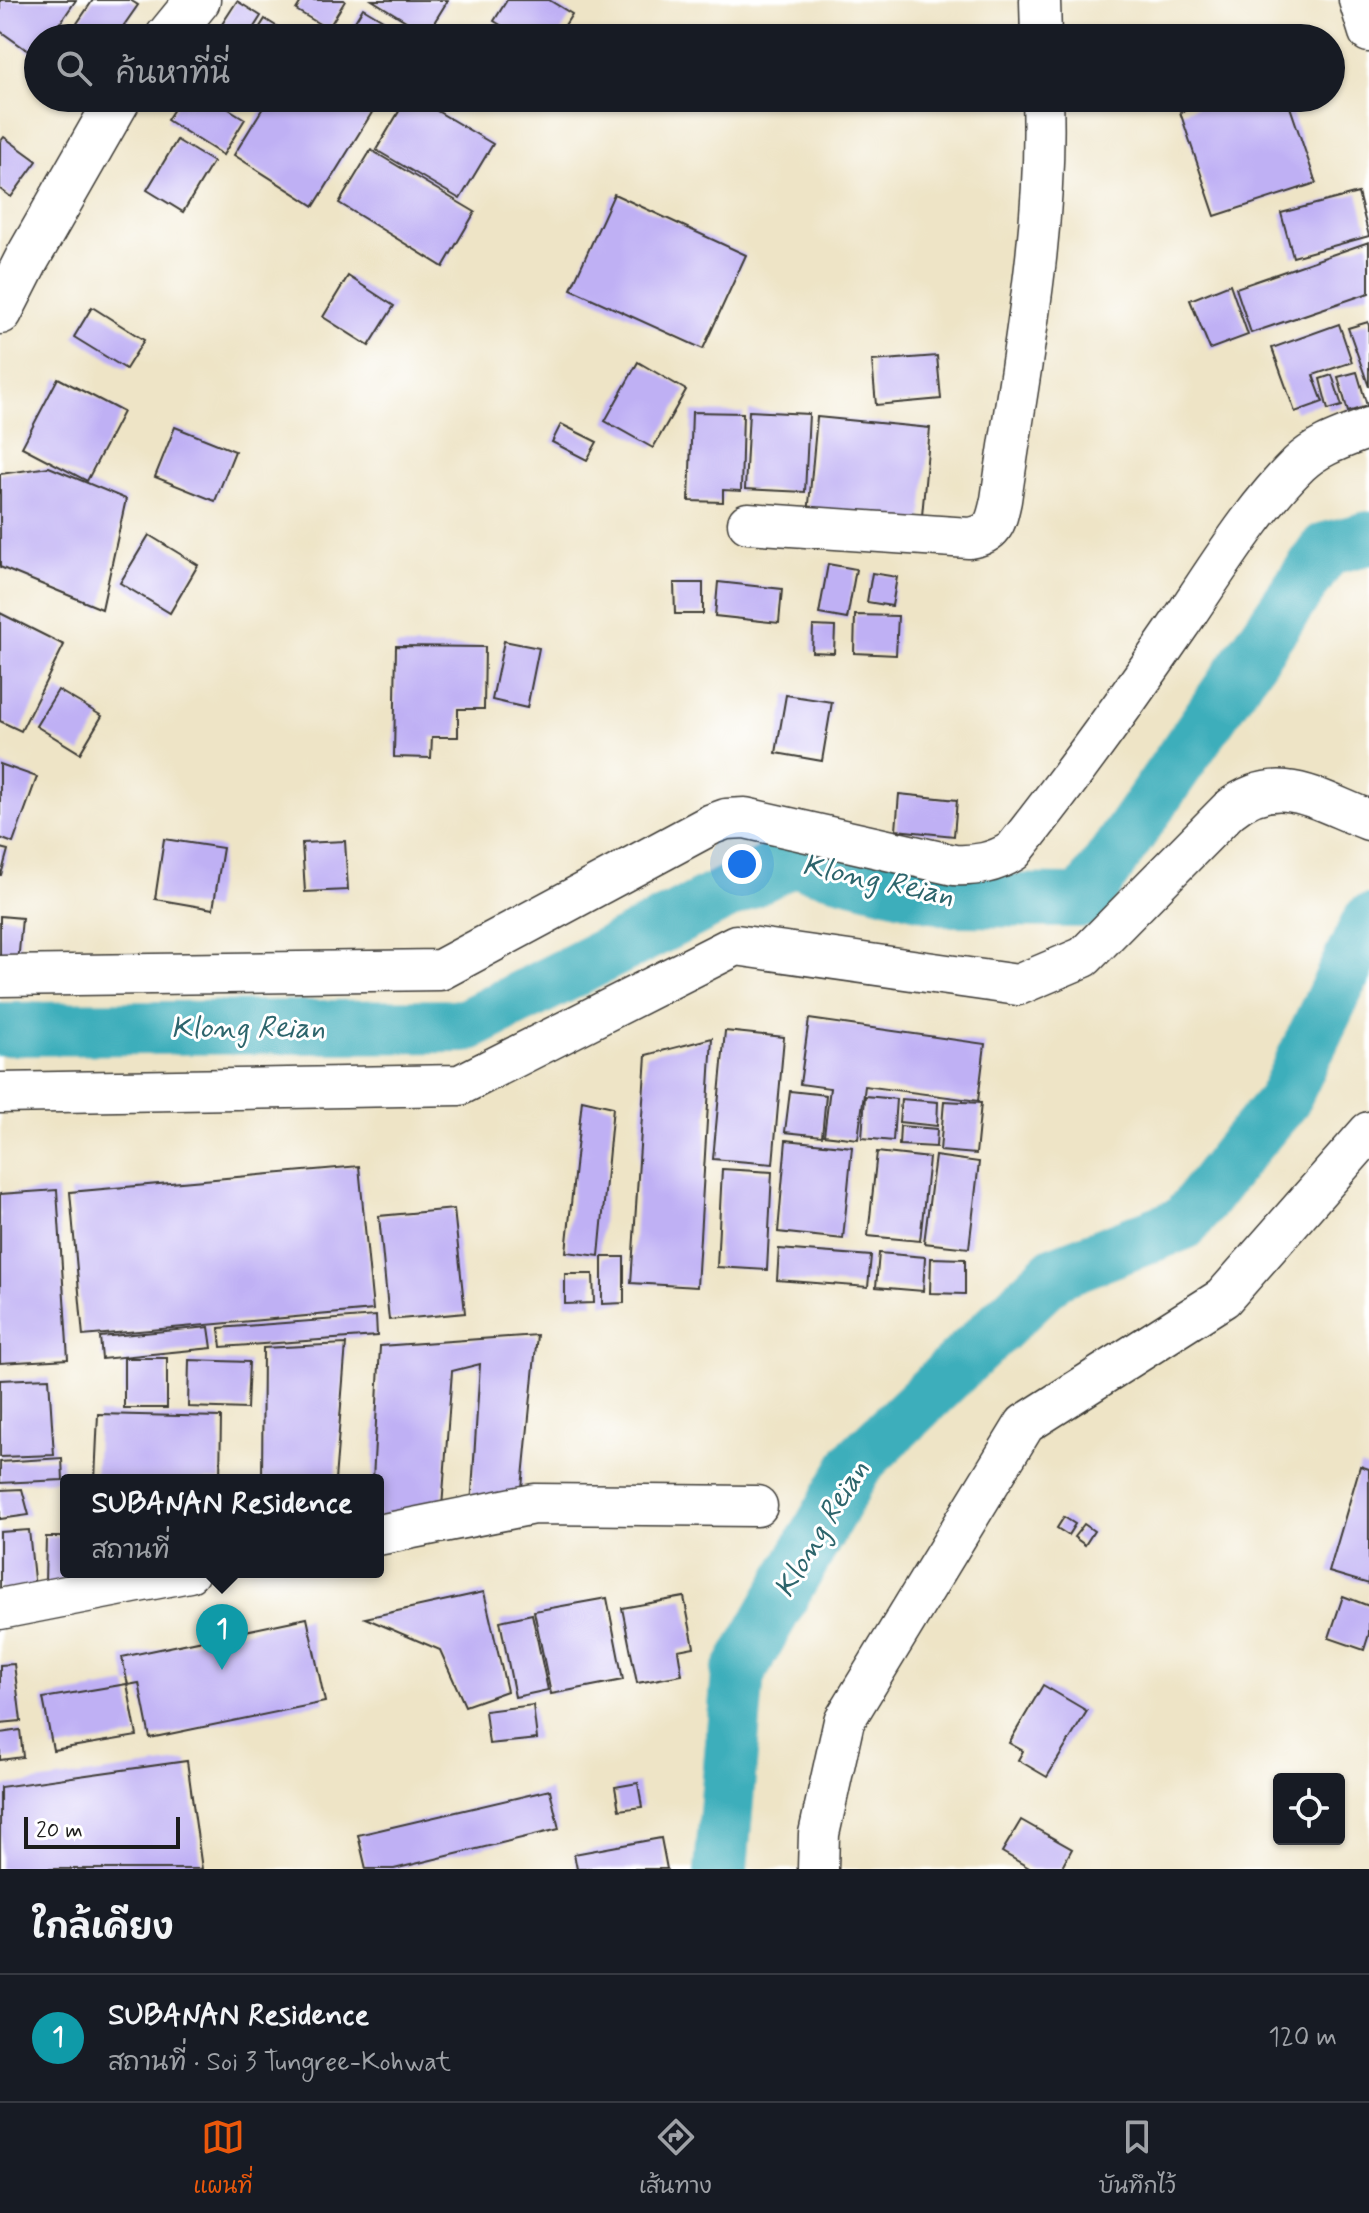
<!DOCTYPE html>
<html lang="th">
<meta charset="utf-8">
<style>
:root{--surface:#171b24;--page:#20242c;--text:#f1f3f6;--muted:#9ea1a6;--line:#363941;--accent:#ea580c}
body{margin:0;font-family:Mynerve,"Playpen Sans Thai",sans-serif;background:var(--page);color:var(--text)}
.controls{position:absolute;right:24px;bottom:24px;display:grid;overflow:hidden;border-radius:8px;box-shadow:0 2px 6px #0004}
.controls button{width:72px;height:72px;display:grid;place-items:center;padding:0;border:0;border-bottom:2px solid var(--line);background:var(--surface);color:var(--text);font:40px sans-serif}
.scale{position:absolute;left:24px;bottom:20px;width:156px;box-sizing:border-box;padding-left:8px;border:4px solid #1c1c1c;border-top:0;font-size:22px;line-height:28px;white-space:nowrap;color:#1c1c1c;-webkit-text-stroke:6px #fff;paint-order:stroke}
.you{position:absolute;left:742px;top:864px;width:28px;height:28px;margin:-20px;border:6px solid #fff;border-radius:50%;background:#1a73e8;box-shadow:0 0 0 12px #1a73e833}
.badge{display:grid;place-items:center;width:52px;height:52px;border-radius:50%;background:var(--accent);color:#fff;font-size:26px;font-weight:700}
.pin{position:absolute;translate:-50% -66px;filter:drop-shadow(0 2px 4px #0008)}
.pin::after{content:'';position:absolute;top:42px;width:28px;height:24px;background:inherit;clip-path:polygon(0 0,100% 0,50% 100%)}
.popup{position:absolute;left:60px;top:1474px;width:324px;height:104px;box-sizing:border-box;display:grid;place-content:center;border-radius:8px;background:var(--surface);filter:drop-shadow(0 2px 6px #0005);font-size:26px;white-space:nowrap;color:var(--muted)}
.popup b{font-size:30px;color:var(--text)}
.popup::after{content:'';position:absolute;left:50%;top:100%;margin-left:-16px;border:16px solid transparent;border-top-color:var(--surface)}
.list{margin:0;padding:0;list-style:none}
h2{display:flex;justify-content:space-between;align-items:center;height:104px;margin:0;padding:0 32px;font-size:34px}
h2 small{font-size:26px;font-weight:400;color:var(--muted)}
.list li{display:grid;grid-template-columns:52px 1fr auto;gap:24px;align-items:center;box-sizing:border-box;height:128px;padding:0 32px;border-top:2px solid var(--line)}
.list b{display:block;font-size:30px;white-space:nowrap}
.list p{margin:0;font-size:26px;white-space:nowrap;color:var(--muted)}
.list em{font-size:26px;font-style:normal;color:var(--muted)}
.icon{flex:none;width:44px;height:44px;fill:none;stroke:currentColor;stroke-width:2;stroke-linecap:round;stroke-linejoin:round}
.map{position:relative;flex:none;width:1369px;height:1869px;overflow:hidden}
.search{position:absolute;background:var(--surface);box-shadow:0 2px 6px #0004;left:24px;right:24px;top:24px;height:88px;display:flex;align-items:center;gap:20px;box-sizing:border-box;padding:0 28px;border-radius:44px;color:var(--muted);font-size:30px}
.sheet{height:232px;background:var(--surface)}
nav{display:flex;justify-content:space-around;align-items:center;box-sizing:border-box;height:112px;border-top:2px solid var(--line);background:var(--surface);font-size:22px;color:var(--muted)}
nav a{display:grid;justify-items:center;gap:4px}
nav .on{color:var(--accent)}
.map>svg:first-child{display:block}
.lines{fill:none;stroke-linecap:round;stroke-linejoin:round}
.canal{stroke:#3eaebb;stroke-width:54}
.building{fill:#bfb0f4}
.street-casing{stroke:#3c3a36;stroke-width:43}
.secondary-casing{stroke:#3c3a36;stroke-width:47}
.street{stroke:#fff;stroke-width:40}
.secondary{stroke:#fff;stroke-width:44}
.labels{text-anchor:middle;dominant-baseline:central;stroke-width:6;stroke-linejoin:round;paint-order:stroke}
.water-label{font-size:30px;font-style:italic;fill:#2d656c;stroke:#fff}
</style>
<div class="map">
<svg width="1369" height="1869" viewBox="0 0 1369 1869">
<rect width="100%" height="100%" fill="#fff"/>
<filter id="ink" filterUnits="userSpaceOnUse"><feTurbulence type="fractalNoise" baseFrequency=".0125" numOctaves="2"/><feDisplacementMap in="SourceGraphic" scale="16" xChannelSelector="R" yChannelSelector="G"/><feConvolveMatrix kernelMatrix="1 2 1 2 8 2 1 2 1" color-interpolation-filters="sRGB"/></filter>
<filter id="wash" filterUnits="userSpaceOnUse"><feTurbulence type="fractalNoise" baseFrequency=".006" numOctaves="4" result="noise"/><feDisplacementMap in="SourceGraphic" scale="32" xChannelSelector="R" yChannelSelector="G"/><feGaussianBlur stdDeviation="1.8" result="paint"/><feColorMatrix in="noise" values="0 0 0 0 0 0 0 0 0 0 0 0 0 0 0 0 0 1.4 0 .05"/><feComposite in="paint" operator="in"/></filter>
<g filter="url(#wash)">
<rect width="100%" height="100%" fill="#eee4c6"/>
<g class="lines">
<g class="canal">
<path d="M 0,1029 L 465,1026 L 792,860 L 951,900 L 1083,901 L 1326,549 L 1369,538"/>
<path d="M 721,1869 L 738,1674 L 858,1462 L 1055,1273 L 1184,1223 L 1236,1156 L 1283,1101 L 1369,921"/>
</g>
</g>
<g id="blocks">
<g class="building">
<path d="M 0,0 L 76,0 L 50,38 L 38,38 L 38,58 L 0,31 Z"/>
<path d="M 93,0 L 130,0 L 138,5 L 115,38 L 67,38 Z"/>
<path d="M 302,0 L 344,0 L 345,1 L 328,29 L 296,10 Z"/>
<path d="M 372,0 L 448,0 L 427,34 Z"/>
<path d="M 507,0 L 549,0 L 572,14 L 557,38 L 522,38 L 494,21 Z"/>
<path d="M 237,1 L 261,16 L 247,38 L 213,38 Z"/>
<path d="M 363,8 L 393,26 L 386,38 L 345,38 Z"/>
<path d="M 265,19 L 295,38 L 253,38 Z"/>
<path d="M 393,30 L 405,38 L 388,38 Z"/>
<path d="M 181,98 L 211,98 L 245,119 L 223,155 L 167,120 Z"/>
<path d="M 269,98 L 381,98 L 314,206 L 234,155 Z"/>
<path d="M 407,98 L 415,98 L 493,144 L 460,199 L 376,150 Z"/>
<path d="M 1224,98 L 1287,98 L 1316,183 L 1215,216 L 1180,112 Z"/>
<path d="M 4,137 L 37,161 L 11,197 L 0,189 L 0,142 Z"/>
<path d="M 177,140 L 213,162 L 183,212 L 147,190 Z"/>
<path d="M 371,150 L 475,212 L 443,267 L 339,203 Z"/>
<path d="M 1358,193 L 1369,236 L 1293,257 L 1281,213 Z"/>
<path d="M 614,194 L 746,255 L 703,349 L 571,289 Z"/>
<path d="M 1369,242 L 1369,293 L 1251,333 L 1236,288 Z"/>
<path d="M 348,276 L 394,306 L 369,346 L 323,317 Z"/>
<path d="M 1230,284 L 1248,335 L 1210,349 L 1190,300 Z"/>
<path d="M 92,307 L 144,340 L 126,369 L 74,337 Z"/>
<path d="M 1368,322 L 1369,326 L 1369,387 L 1348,328 Z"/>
<path d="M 1339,324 L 1352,362 L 1313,375 L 1323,402 L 1295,412 L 1272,348 Z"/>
<path d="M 937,356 L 941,399 L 876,405 L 872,361 Z"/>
<path d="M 638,362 L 686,390 L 653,448 L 605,421 Z"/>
<path d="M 1357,372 L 1367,406 L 1348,412 L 1338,377 Z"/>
<path d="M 1332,375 L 1342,406 L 1328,410 L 1320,379 Z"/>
<path d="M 58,378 L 123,412 L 87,481 L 22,447 Z"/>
<path d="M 749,411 L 809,414 L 805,492 L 745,489 Z"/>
<path d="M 692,412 L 743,413 L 741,491 L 723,490 L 723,502 L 689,501 Z"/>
<path d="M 817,417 L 930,428 L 921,527 L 808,515 Z"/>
<path d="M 561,424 L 597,442 L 587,460 L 552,442 Z"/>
<path d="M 175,427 L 235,451 L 215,501 L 155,477 Z"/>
<path d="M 49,467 L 126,499 L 102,609 L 0,567 L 0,474 Z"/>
<path d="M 149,535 L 198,565 L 170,613 L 120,583 Z"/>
<path d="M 828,564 L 856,569 L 847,619 L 819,614 Z"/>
<path d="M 872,573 L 897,577 L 892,606 L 867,602 Z"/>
<path d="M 718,582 L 782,589 L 779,623 L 715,616 Z"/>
<path d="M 674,583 L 703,583 L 703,614 L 675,614 Z"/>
<path d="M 0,613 L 64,645 L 21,731 L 0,721 Z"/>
<path d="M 855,615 L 898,616 L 896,655 L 854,653 Z"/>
<path d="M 813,626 L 835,627 L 834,653 L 812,652 Z"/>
<path d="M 504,641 L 539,648 L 527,708 L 492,700 Z"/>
<path d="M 396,646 L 485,647 L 484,709 L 458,709 L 458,737 L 432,737 L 431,758 L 394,757 Z"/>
<path d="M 58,690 L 102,716 L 80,753 L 36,726 Z"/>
<path d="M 786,695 L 832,702 L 822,761 L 776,753 Z"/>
<path d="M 0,764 L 37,777 L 13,843 L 0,838 Z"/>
<path d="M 899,794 L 957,800 L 954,836 L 896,830 Z"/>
<path d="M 164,839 L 223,848 L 213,909 L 155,899 Z"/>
<path d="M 345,841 L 348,890 L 305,892 L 302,843 Z"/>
<path d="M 0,848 L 8,850 L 1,875 L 0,875 Z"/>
<path d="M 0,916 L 22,918 L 17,975 L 0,974 Z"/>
<path d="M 809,1019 L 985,1044 L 978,1101 L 865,1086 L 858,1139 L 824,1135 L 830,1088 L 800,1084 Z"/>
<path d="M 725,1031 L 784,1037 L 773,1164 L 713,1159 Z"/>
<path d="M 712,1038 L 697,1287 L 631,1283 L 646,1055 Z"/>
<path d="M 790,1091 L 826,1095 L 822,1136 L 785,1132 Z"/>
<path d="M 865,1096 L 896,1099 L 893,1141 L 862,1138 Z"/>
<path d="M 901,1099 L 938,1102 L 937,1126 L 899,1122 Z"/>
<path d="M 582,1100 L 613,1107 L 599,1256 L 566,1252 Z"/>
<path d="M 944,1101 L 981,1103 L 976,1154 L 940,1151 Z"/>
<path d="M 900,1126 L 937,1129 L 936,1147 L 899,1145 Z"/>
<path d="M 786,1140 L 852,1147 L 843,1239 L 778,1232 Z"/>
<path d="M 877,1152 L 929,1158 L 920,1241 L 868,1236 Z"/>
<path d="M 935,1156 L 979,1162 L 969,1248 L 924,1243 Z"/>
<path d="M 359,1166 L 373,1310 L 83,1336 L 70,1192 Z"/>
<path d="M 722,1169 L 772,1172 L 767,1270 L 717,1267 Z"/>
<path d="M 57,1190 L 68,1359 L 0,1363 L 0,1194 Z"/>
<path d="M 454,1209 L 465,1313 L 389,1320 L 379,1216 Z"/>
<path d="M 779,1249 L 871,1256 L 868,1287 L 777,1280 Z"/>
<path d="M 879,1253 L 925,1257 L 923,1291 L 876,1287 Z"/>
<path d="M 602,1257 L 624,1257 L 624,1303 L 602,1304 Z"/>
<path d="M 931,1258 L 965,1259 L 965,1294 L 930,1293 Z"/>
<path d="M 565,1274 L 593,1274 L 594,1303 L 565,1304 Z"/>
<path d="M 376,1316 L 377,1336 L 221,1347 L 219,1328 Z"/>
<path d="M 209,1327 L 212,1348 L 102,1359 L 100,1337 Z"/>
<path d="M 537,1335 L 521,1498 L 471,1507 L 480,1364 L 452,1371 L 442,1508 L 378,1518 L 378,1480 L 373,1480 L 380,1346 Z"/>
<path d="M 346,1344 L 335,1480 L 262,1480 L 263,1348 Z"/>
<rect x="124" y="1358" width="43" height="50"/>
<path d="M 189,1360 L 249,1362 L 247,1409 L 188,1407 Z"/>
<path d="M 49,1378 L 54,1455 L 0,1457 L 0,1380 Z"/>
<path d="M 98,1414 L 221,1417 L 220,1480 L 95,1480 Z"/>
<path d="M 62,1458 L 63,1480 L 0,1483 L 0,1462 Z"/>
<path d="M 1360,1466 L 1369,1469 L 1369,1584 L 1329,1572 Z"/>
<path d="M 22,1489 L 29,1515 L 0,1519 L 0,1490 Z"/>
<path d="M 1064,1517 L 1075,1524 L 1068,1535 L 1057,1528 Z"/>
<path d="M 1084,1524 L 1094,1531 L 1085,1545 L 1074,1537 Z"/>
<path d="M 29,1530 L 35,1589 L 0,1592 L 0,1532 Z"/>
<path d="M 46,1537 L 66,1537 L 66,1572 L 84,1572 L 84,1585 L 45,1584 Z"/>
<path d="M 484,1592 L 507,1691 L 465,1706 L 440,1650 L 365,1618 Z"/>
<path d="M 1343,1596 L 1369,1606 L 1369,1634 L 1364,1650 L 1329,1638 Z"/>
<path d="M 684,1597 L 694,1647 L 678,1650 L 682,1675 L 637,1683 L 622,1608 Z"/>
<path d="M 607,1598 L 623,1680 L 551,1694 L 534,1611 Z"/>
<path d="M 532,1614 L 548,1690 L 515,1697 L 500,1621 Z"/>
<path d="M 307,1618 L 325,1702 L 150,1738 L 139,1683 L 128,1685 L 122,1657 Z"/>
<path d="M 14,1664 L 21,1721 L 0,1723 L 0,1665 Z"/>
<path d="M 127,1684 L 137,1736 L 53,1750 L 43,1698 Z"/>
<path d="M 1043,1685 L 1087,1711 L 1047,1777 L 1018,1760 L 1023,1751 L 1009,1743 Z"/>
<path d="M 533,1705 L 537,1739 L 489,1744 L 485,1711 Z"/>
<path d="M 20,1730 L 23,1757 L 0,1760 L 0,1733 Z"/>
<path d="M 187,1761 L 202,1869 L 0,1869 L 0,1787 Z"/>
<path d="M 638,1783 L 642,1807 L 619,1810 L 615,1787 Z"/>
<path d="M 550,1790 L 559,1829 L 394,1869 L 366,1869 L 358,1835 Z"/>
<path d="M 1021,1820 L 1072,1849 L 1061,1869 L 1031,1869 L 1002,1852 Z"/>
<path d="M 661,1838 L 667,1869 L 577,1869 L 574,1854 Z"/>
</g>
</g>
</g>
<g filter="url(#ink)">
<use href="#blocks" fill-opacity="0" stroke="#3c3a36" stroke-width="2"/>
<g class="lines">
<defs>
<g id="street">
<path d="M 1040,0 L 1041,38"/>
<path d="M 1359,0 L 1369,32"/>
<path d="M 748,523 L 969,538 C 994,534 996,523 1001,500 C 1020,366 1048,234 1043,98"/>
<path d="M 0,976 L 440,970 L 712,824 L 726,819 L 745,818 L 954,865 C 976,866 994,863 1013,851 C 1072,777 1126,702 1179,625 C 1216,571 1252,510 1299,464 C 1319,445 1344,438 1369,428"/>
<path d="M 0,1093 L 460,1085 L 736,945 L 1018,985 L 1084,957 L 1229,810 C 1278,770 1318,801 1369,820"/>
<path d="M 378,1535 L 534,1504 L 757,1506"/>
<path d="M 0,1609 L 189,1572"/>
<path d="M 818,1869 L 819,1834 L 844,1721 L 1025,1424 L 1223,1298 L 1369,1132"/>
</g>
<g id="secondary">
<path d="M 167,38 L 198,0"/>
<path d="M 0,312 L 27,259 L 119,98"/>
</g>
</defs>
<use href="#street" class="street-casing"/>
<use href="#secondary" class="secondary-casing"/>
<use href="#street" class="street"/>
<use href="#secondary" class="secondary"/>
</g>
</g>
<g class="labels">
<g class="water-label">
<text transform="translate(878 881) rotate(12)">Klong Reian</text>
<text x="248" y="1028">Klong Reian</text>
<text transform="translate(822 1529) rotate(-59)">Klong Reian</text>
</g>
</g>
</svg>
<div class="controls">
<button><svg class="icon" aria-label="locate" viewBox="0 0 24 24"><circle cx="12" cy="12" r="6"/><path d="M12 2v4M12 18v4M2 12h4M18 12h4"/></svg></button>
</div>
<div class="scale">20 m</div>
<div class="you"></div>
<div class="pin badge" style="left:222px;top:1670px;background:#0f9aa8">1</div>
<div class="popup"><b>SUBANAN Residence</b>สถานที่</div>
<div class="search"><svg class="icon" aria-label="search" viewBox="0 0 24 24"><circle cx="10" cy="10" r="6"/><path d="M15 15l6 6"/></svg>ค้นหาที่นี่</div>
</div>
<section class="sheet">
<h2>ใกล้เคียง<small></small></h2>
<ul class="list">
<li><span class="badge" style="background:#0f9aa8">1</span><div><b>SUBANAN Residence</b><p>สถานที่ · Soi 3 Tungree-Kohwat</p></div><em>120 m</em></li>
</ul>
</section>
<nav>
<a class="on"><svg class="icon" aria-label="map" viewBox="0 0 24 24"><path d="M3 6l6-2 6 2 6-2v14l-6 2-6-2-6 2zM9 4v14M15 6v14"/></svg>แผนที่</a>
<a><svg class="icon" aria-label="directions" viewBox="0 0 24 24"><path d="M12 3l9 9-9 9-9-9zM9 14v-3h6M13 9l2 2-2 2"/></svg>เส้นทาง</a>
<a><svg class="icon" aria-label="saved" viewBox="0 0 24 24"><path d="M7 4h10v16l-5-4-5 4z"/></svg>บันทึกไว้</a>
</nav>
